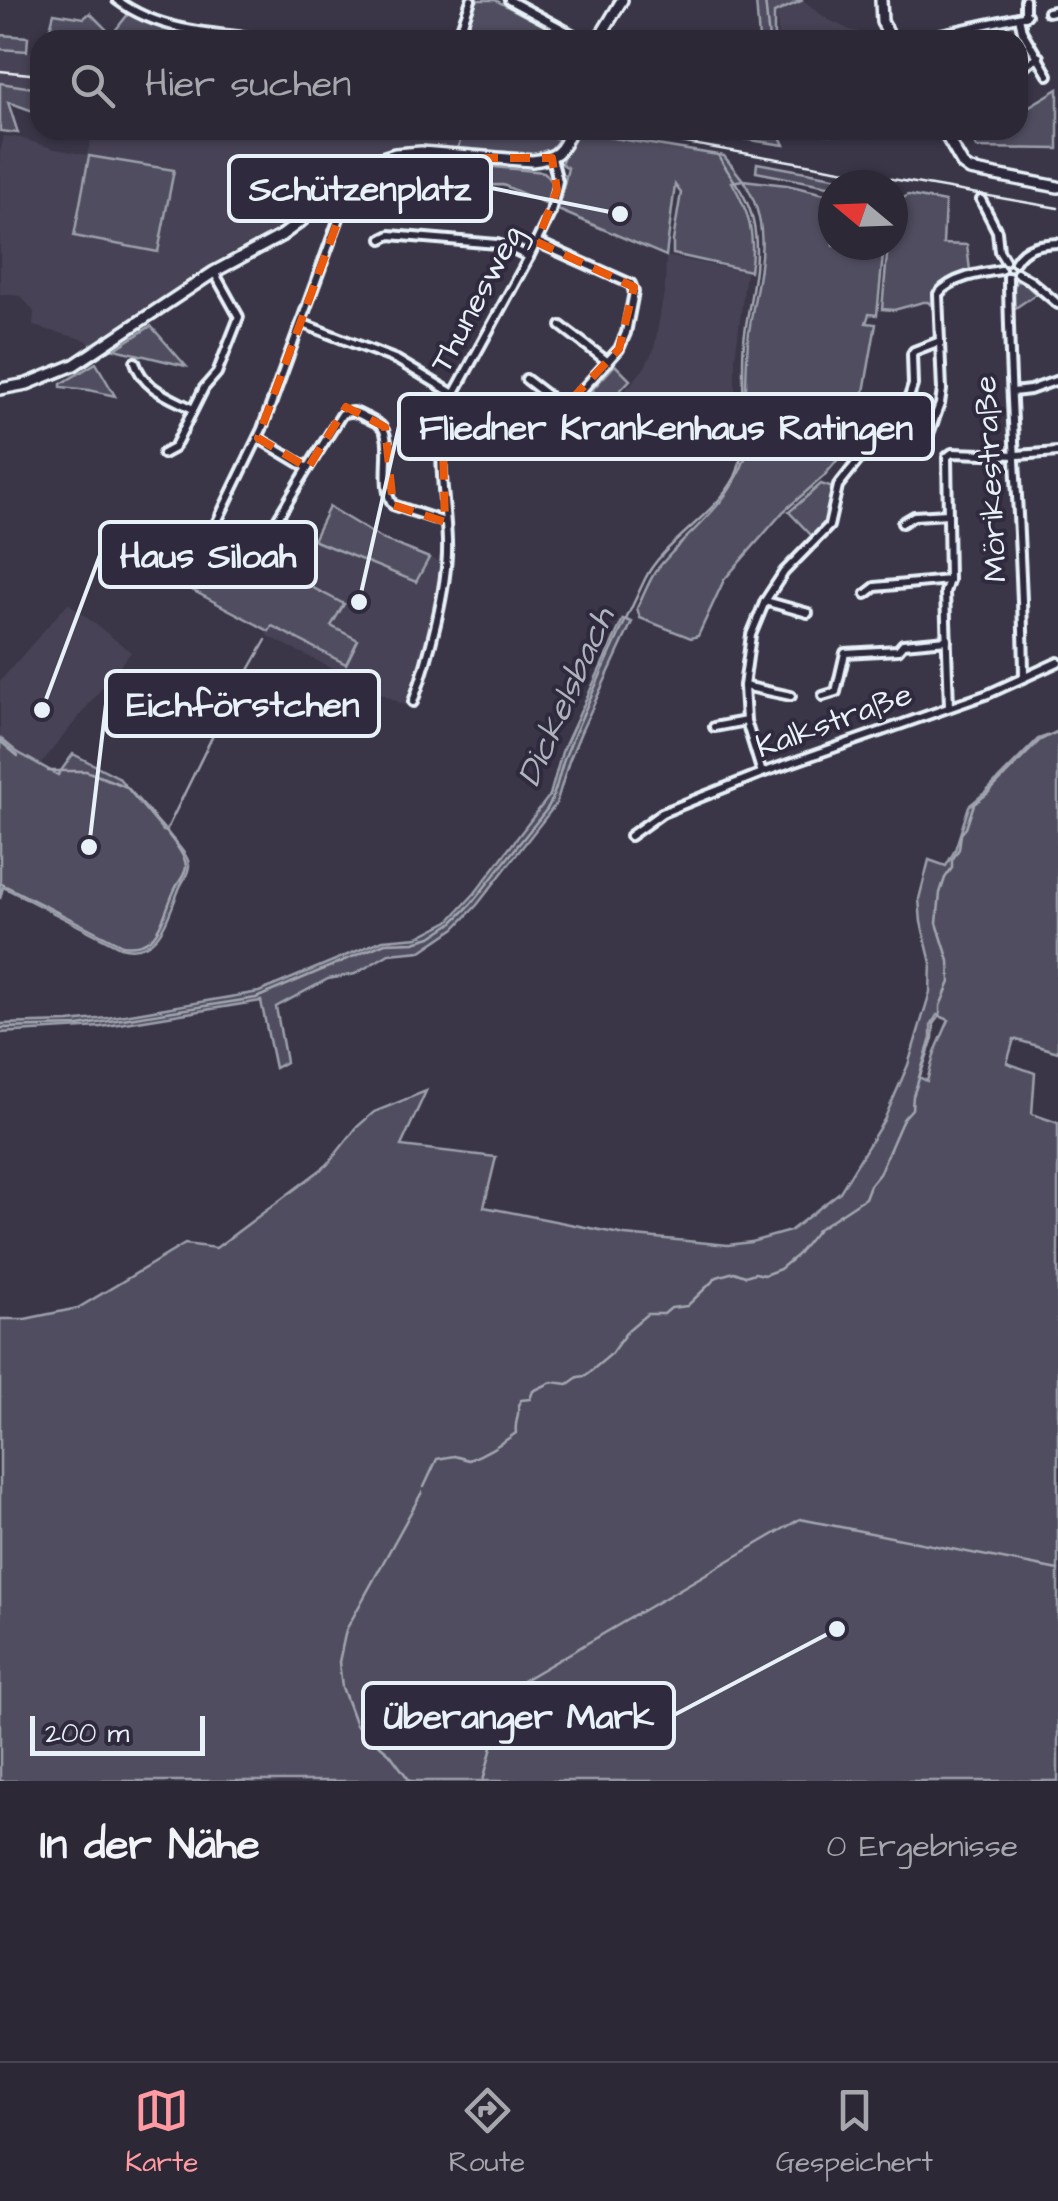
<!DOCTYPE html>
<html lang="de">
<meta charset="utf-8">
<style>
:root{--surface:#2c2836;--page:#383442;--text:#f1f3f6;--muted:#a6a6ad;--line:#484451;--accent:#ff9aa2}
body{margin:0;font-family:"Architects Daughter",sans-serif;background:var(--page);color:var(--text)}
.compass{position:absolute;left:818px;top:170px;width:90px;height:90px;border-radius:50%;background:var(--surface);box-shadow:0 2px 8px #0004;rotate:289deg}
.scale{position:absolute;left:30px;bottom:25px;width:175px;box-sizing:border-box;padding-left:10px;border:5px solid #e8f1f8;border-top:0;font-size:28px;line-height:35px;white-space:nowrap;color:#e8f1f8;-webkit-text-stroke:8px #2f2a3d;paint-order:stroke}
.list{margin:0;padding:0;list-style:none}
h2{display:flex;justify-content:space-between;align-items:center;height:130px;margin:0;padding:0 40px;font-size:42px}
h2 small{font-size:32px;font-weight:400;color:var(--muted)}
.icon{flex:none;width:55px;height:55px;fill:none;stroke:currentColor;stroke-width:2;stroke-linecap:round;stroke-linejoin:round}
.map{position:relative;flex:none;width:1058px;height:1781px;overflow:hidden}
.search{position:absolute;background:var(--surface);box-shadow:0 2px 8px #0004;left:30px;right:30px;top:30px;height:110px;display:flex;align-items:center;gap:25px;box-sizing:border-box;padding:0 35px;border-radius:30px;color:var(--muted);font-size:38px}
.sheet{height:280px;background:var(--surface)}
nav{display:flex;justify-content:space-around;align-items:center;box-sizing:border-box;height:140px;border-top:2px solid var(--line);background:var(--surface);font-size:28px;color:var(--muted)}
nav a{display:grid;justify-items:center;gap:5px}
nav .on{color:var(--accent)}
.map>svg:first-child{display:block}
.built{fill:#464354}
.green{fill:#504e5f;stroke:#9ca0ac;stroke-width:2.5;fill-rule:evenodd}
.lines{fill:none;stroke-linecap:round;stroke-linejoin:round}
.stream{stroke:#a2a6b1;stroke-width:2.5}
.street-casing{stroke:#e8f1f8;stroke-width:14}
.secondary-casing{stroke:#e8f1f8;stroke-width:16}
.street{stroke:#2f2a3d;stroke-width:6}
.secondary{stroke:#2f2a3d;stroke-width:9}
.rail{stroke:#e8f1f8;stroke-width:2.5}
.marked{fill:none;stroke:#e8590c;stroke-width:8;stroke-dasharray:20 12;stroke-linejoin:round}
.labels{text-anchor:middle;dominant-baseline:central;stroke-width:8;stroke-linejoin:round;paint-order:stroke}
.street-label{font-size:32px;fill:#e8f1f8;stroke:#2f2a3d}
.water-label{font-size:35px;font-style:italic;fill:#aeb2bd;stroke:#2f2a3d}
.leader{fill:none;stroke:#e8f1f8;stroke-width:4}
.callout-dot{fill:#e8f1f8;stroke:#2f2a3d;stroke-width:4}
.callout{fill:#2f2a3d;stroke:#e8f1f8;stroke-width:4}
.callout-label{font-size:35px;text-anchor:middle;font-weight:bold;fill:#e8f1f8}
</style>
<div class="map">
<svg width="1058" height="1781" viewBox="0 0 1058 1781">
<rect width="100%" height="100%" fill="#3a3648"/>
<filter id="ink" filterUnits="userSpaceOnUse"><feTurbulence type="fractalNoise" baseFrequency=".01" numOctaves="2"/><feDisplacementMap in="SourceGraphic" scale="20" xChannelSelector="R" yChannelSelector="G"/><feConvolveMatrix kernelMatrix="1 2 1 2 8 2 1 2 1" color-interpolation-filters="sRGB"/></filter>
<g filter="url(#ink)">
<g class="built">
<path d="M 773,0 L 803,0 L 827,19 L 850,30 L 880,37 L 882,40 L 777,40 L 778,28 Z"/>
<path d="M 0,49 L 40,52 L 40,90 L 0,83 Z"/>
<path d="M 93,130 L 474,130 L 462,135 L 458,148 L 425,144 L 408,145 L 386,148 L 366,156 L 272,232 L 224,256 L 93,348 L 86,340 L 33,326 L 34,312 L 21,296 L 0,294 L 0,153 L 4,136 L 20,138 L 55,149 L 87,155 Z"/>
<path d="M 806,130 L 902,130 L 875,139 L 823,136 Z"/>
<path d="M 666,256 L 746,272 L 735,359 L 735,417 L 619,398 L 645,367 L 654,349 L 665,287 Z"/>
<path d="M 329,507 L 382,539 L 443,563 L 411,703 L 408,707 L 266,635 L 296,579 Z"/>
<path d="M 68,603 L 131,652 L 40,765 L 17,752 L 0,738 L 0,681 Z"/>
</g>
<g class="green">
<path d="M 477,0 L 495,0 L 550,29 L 547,40 L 463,40 Z"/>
<path d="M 756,0 L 803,0 L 774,13 L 774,40 L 759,40 Z"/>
<path d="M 54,13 L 84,18 L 90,13 L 117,40 L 47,40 Z"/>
<path d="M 129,13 C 167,29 199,36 240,40 L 124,40 L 114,32 Z"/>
<path d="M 0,35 L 28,37 L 27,51 L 0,49 Z"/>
<path d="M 0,83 L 40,89 L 40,111 L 33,111 L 8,102 L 18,133 L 0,131 Z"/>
<path d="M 1058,89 L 1058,149 L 977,148 L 972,140 L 989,130 L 1018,130 L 1018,113 Z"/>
<path d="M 474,130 L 526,130 L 559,139 L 551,149 L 534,154 L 458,148 L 462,135 Z"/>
<path d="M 725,130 L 777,130 L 784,145 L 723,136 Z"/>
<path d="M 577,132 L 724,156 L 743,180 L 787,185 L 833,196 L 833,245 L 884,245 L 877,315 L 869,314 L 866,323 L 876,324 L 861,409 L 844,452 L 824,476 L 783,512 L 724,580 L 698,636 L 691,638 L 640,618 L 637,608 C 643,597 648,583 655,572 C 685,533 729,507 745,458 C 746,419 745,379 748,340 C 754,284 778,233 743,180 L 732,182 C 749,212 756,235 750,271 L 673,254 L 673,241 L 681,193 L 675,185 L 666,256 L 558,210 L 568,168 L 561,163 Z"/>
<path d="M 89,156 L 174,170 L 158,252 L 74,236 Z"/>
<path d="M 427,160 L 544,172 C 555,181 552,192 549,205 L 503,185 L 417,186 L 379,170 L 402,163 Z"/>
<path d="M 757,163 L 877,185 L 833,185 L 833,187 L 756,172 Z"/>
<path d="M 908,195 L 945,202 L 943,244 L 967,245 L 970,271 C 949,280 932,280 933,307 L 928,302 L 923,302 L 894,310 L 882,309 L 888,245 L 893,245 C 893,225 888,206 908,195 Z"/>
<path d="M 1016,281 L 1023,282 L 1036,294 L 1011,311 L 1011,297 Z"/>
<path d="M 151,326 L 186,366 L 115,349 Z"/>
<path d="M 96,363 L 115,396 L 89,390 L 61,387 L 61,384 Z"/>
<path d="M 615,365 L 630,380 L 607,404 L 592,390 Z"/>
<path d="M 821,484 L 833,488 C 826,511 832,518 813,537 L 789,512 Z"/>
<path d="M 329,507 L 382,539 L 429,558 L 416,582 L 313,540 Z"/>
<path d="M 217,531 L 264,563 L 280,541 L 303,560 L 296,579 L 344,604 L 331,626 L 358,640 L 346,664 L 272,626 L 269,631 L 192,590 L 211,537 Z"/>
<path d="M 623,619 L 632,622 L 581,732 L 569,761 L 556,804 L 477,905 L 455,928 L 421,951 L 389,954 L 355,974 L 328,979 L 276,1007 L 286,1062 L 275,1068 L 261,1001 L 101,1027 L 0,1033 L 0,1024 L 69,1022 L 107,1018 L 259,992 L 383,940 L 418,937 L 449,921 L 475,893 L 550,795 L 562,752 Z"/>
<path d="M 1058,732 L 1058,1052 L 1014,1039 L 1007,1063 L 1035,1073 L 1032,1114 L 1058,1123 L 1058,1781 L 0,1781 L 0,1319 L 25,1319 L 78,1308 L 185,1244 L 216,1248 L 327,1165 L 357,1127 L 374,1112 L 426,1091 L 401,1146 L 496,1157 L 484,1207 L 625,1235 L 728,1245 L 751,1242 L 790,1231 L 840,1192 L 884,1120 L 908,1065 L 930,992 L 931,963 L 921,922 L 919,899 L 929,860 L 946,866 L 955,850 L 969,806 L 987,791 L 1038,739 ZM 937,1015 L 949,1020 L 935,1052 L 927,1081 L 919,1077 L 931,1038 L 931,1025 Z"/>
<path d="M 0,738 L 17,752 L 58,775 L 73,754 L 118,777 L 163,831 L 167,832 C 174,842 188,854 189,865 C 189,874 183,880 180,887 C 168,915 160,958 120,947 L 3,887 L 0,899 Z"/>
</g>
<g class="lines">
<g class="stream">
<path d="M 765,0 L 769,40"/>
<path d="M 716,141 L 718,130"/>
<path d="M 0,741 L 18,756"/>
<path d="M 48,771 L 86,771 L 127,787 L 164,829"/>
<path d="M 0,883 L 122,945 C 162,951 162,914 176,887 C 180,880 186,874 186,866 C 185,854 172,841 166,831 L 219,723 L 266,640"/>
<path d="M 0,1028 L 78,1026 L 256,998 L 385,943 L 414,942 L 431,937 L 452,923 L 471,904 L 547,809 C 558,791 558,772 567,752 C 591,694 618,636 645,579 C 663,542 714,517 735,477 C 750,447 740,378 744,341 C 748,302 762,261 753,221 C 747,193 731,179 718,155"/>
<path d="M 424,1487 L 437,1459 L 454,1456 L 469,1460 C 486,1453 501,1444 516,1433 C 514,1422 520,1416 518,1405 L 521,1400 L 530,1399 L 533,1391 L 552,1382 L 568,1384 L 578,1377 L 585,1376 L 610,1355 L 628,1330 L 647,1314 L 664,1314 L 671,1308 L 687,1306 L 717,1277 L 734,1272 L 745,1276 L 755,1273 L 764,1275 L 780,1269 L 797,1255 L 818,1229 L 865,1198 L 870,1185 L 879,1174 L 903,1119 L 912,1109 L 913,1096 L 933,1038 L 934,1024 L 940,1016 L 940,1006 L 950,982 L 949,961 L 937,923 L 940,893 L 945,878 L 952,868 L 952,860 L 959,849 L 961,834 L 966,828 L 974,804 L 987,794 L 1039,741 L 1058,731"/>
<path d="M 410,1781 L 390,1754 L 356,1725 L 342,1687 L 339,1662 L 346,1630 L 422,1492"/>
<path d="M 483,1781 L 507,1690 L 800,1519 L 1058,1570"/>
</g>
<defs>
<g id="street">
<path d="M 117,0 C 163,35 228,34 283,40"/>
<path d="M 509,0 L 583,40"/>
<path d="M 1025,0 L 1025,16"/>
<path d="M 1048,12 L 1058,10"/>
<path d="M 1019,17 L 1022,31 L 1048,75"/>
<path d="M 457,40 L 471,0"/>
<path d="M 913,40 L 1027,15"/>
<path d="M 1018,69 L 1039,57"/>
<path d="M 981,200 L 997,231 L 999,251 L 1005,261"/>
<path d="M 382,239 L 390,235 L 497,244 L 511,248 L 529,257"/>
<path d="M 1015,262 C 1025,245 1041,244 1058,243"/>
<path d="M 1017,273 L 1031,281 L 1058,304"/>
<path d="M 1008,277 C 1009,411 1023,545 1024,678"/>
<path d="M 301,323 L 397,360 L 454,394"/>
<path d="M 561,326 L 608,362"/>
<path d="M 135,362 C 143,389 170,397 193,409"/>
<path d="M 526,379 L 565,409"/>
<path d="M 1013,392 L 1030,390 L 1058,380"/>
<path d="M 447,415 L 524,450 L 565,409 L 619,349 L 626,333 L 634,292 L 631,284 L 537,242"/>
<path d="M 258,438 L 308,468 L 342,414 C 352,410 355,412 365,417 C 366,417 379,424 380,425 C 396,439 378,483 393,505 L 445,522"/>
<path d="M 894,444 L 913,385 L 912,354 L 914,351 L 940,341"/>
<path d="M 163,454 L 174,448 L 204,388 L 217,373 L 239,317 L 214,272"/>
<path d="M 902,523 L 914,516 L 948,514"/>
<path d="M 273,526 L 308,468"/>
<path d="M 214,528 L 262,429 L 343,207 L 343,199 L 338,189"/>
<path d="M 866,594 L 875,587 L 949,580"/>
<path d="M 765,601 L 808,613"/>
<path d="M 744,686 L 791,696"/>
<path d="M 823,696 L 836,692 L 845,653 L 898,650 L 903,644 L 947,640"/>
<path d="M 413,702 C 428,661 449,584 447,541 C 446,507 438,466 443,432 C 445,419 450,406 454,394 L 529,257 L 551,212 L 558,181 L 552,158"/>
<path d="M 949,707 L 945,592 L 949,580 L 947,457 L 952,453 L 1017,455 L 1058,452"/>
<path d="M 714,727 L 746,721"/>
<path d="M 762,773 L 746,721 L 744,686 L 751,635 L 765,601 L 784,572 L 829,526 L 838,486 L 865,452 L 879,445 L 917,445 L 927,439 L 940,404 L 942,390 L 938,294 C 952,277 980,273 1001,270"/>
<path d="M 630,836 L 662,813 L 699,798 L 762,773 L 988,694 L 1058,662"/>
</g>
<g id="secondary">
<path d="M 881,0 L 882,22 L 892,40"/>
<path d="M 598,40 L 622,0"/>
<path d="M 943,130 L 963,165 L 970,170 L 1058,187"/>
<path d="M 0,389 L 27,384 L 74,365 L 214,272 L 281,236 L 300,222 L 356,173 L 382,158 L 395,154 L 421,152 L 532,161 C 554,159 564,152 570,130"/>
</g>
</defs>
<use href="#street" class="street-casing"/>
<use href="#secondary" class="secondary-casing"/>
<use href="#street" class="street"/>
<use href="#secondary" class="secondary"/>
<g class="rail">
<path d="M 0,71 L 40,75"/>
<path d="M 612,130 L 1058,208"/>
</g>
</g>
</g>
<path class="marked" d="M 382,158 L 552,158 L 557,190 L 537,242 L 634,287 L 619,349 L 524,450 L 442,413 L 445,522 L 393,505 L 385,427 L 346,407 L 308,468 L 258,438 L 343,207 L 338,189 Z"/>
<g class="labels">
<g class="street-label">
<text transform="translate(477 299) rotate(-62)">Thunesweg</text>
<text transform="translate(991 479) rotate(-93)">Mörikestraße</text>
<text transform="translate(834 721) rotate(-20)">Kalkstraße</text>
</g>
<g class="water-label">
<text transform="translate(566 697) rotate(-66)">Dickelsbach</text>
</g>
</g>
<path class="leader" d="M620 214L491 188M359 602L399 426M42 710L100 555M89 847L106 704M837 1629L674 1715"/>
<g class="callout-dot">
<circle cx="620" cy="214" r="10"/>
<circle cx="359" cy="602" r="10"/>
<circle cx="42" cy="710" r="10"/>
<circle cx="89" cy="847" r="10"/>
<circle cx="837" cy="1629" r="10"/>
</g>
<g class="callout">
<rect x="229" y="156" width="262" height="65" rx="10"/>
<rect x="399" y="394" width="534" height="65" rx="10"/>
<rect x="100" y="522" width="216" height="65" rx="10"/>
<rect x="106" y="671" width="273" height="65" rx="10"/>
<rect x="363" y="1683" width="311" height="65" rx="10"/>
</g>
<g class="callout-label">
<text x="360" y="200">Schützenplatz</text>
<text x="666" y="439">Fliedner Krankenhaus Ratingen</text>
<text x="208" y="567">Haus Siloah</text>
<text x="243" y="716">Eichförstchen</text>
<text x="519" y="1728">Überanger Mark</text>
</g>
</svg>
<svg class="compass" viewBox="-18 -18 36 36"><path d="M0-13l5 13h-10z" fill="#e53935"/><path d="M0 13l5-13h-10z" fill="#a6a6ad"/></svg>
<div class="scale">200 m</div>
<div class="search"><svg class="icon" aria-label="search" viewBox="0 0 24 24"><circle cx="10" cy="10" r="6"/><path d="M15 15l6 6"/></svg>Hier suchen</div>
</div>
<section class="sheet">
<h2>In der Nähe<small>0 Ergebnisse</small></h2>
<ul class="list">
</ul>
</section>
<nav>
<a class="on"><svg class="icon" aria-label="map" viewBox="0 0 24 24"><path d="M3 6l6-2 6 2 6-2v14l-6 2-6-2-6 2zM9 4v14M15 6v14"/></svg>Karte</a>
<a><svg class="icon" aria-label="directions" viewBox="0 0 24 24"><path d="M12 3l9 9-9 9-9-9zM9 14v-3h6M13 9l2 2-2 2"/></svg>Route</a>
<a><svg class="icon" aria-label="saved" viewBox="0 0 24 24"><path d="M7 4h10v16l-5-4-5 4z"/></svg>Gespeichert</a>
</nav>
